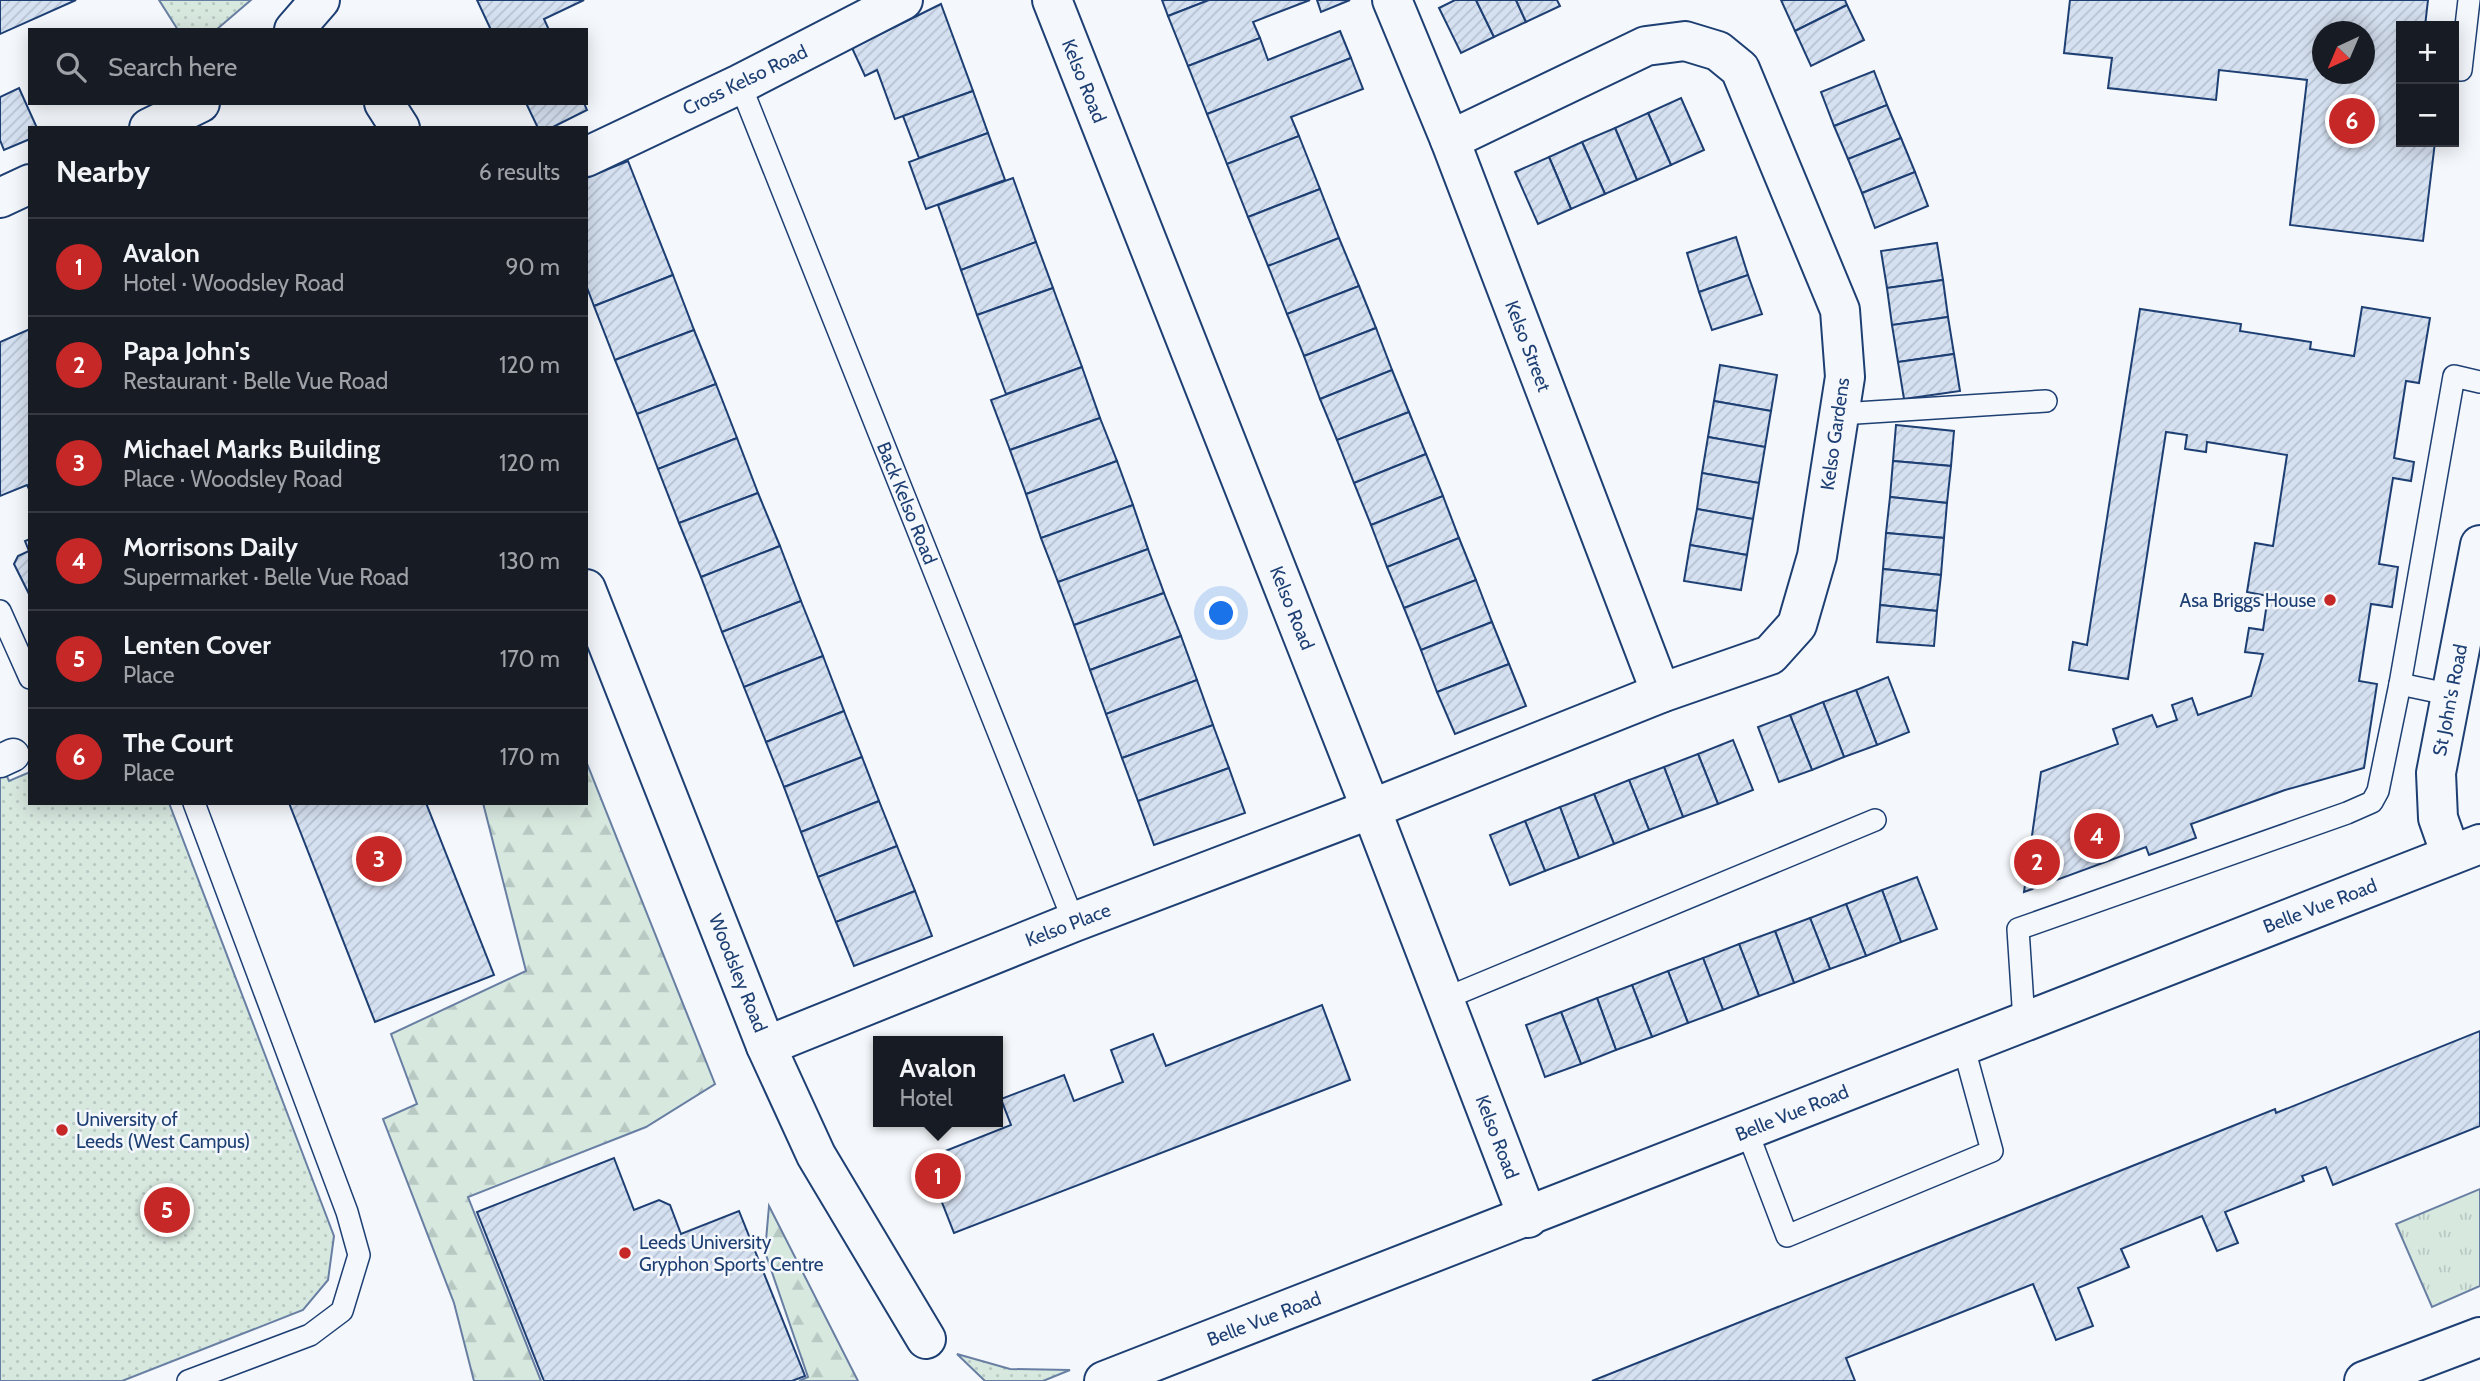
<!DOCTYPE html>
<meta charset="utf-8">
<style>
:root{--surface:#171b24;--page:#20242c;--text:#f1f3f6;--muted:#9ea1a6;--line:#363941;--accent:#c62828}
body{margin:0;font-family:Cabin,sans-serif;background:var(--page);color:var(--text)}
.controls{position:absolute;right:21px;top:21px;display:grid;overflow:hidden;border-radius:0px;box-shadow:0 4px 18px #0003}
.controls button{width:63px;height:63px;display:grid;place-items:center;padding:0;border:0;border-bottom:2px solid var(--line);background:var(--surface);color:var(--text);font:35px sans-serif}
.compass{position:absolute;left:2312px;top:21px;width:63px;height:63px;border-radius:50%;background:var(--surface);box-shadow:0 4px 18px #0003;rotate:224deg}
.you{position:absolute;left:1222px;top:614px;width:24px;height:24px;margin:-18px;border:5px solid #fff;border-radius:50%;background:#1a73e8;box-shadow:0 0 0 10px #1a73e833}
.badge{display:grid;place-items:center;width:46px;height:46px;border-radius:50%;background:var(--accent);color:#fff;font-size:23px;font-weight:700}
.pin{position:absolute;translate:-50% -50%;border:4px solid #fff;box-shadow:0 2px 7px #0006}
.popup{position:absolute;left:873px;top:1036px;width:130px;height:91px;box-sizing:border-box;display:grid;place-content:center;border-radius:0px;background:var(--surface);filter:drop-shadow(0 2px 5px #0005);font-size:23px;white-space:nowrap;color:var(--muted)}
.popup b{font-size:26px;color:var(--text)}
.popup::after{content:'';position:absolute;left:50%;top:100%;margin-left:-14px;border:14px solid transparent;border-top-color:var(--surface)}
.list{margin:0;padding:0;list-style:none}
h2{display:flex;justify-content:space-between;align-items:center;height:91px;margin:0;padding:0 28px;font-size:30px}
h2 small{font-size:23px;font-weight:400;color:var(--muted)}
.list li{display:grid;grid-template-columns:46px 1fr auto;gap:21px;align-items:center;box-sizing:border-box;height:98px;padding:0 28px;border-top:2px solid var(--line)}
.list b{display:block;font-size:26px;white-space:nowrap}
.list p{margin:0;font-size:23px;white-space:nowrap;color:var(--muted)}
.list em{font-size:23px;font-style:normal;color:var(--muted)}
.icon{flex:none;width:38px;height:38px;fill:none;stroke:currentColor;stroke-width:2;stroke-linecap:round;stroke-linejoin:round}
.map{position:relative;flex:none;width:2480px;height:1381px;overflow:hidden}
.search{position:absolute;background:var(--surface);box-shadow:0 4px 18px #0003;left:28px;top:28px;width:560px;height:77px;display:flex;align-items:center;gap:18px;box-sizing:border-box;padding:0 24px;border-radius:0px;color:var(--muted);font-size:26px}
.panel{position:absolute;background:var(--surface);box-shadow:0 4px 18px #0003;left:28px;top:126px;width:560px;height:679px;border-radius:0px}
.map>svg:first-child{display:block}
.grass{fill:url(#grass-dots);stroke:#687fa3;stroke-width:2}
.forest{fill:url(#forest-firs);stroke:#687fa3;stroke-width:2}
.park{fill:url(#park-tufts);stroke:#687fa3;stroke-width:2}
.building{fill:url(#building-hatch);stroke:#1d3f73;stroke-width:2;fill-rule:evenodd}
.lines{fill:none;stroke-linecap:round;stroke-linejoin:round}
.service-casing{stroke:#1d3f73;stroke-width:24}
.pedestrian-casing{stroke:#1d3f73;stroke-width:35}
.minor-casing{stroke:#1d3f73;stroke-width:42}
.tertiary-casing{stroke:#1d3f73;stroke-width:42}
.service{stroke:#f4f7fb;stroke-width:21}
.pedestrian{stroke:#f4f7fb;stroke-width:32}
.minor{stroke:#f4f7fb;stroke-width:38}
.tertiary{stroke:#f4f7fb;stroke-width:38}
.poi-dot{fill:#c62828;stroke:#f4f7fb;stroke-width:2.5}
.labels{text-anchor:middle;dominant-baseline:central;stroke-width:5;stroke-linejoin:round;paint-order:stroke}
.street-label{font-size:19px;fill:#1d3f73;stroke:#f4f7fb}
.poi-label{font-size:19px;fill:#1d3f73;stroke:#f4f7fb;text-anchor:start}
</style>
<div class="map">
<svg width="2480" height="1381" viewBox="0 0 2480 1381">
<defs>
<pattern id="grass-dots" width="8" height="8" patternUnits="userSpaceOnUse" patternTransform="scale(1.75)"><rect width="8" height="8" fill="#d7e8df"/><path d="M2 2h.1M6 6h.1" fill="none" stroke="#b8c8c3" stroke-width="1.8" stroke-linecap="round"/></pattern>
<pattern id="forest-firs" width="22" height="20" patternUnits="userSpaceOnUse" patternTransform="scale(1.75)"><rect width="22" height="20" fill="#d7e8df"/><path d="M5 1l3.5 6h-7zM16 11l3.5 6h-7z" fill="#b8c8c3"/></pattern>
<pattern id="park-tufts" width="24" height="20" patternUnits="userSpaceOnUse" patternTransform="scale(1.75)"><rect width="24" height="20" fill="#d7e8df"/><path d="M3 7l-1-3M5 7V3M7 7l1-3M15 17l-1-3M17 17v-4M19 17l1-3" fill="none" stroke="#b8c8c3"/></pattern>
<pattern id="building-hatch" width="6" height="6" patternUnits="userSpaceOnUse" patternTransform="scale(1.75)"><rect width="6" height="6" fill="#d5e0f0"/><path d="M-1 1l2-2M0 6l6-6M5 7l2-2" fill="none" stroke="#b6c1d1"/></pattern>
</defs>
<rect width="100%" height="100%" fill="#f4f7fb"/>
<g class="grass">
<path d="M 159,0 L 251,0 L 216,30 L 178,30 Z"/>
<path d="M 0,761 L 9,781 L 30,772 L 30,803 L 169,803 L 334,1236 L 328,1280 L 303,1310 L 122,1381 L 0,1381 Z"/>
<path d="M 957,1354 L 1010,1369 L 1070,1370 L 1043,1381 L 985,1381 Z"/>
</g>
<g class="forest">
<path d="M 586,761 L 715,1084 L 646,1127 L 468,1197 L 541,1381 L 474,1381 L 454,1303 L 383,1119 L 417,1104 L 391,1034 L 526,971 L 483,803 L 586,803 Z"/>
<path d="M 769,1206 L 858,1381 L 799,1381 L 808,1377 L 765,1252 Z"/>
</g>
<path class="park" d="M 2480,1189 L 2480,1286 L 2432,1307 L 2396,1224 Z"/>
<g class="building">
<path d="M 0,0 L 76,0 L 0,34 Z"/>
<path d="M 477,0 L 584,0 L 544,19 L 549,30 L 491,30 Z"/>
<path d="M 1162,0 L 1209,0 L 1168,16 Z"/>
<path d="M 1209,0 L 1310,0 L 1253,22 L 1260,38 L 1188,66 L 1168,16 Z"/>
<path d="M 1317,0 L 1350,0 L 1321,12 Z"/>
<path d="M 1455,0 L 1476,0 L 1494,37 L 1461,53 L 1439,8 Z"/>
<path d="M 1476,0 L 1516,0 L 1526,22 L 1494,37 Z"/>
<path d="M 1516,0 L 1557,0 L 1560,6 L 1526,22 Z"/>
<path d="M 1781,0 L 1845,0 L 1847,5 L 1795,31 Z"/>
<path d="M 2070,0 L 2428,0 L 2425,26 L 2401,26 L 2401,142 L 2435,142 L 2423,241 L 2290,225 L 2307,80 L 2219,70 L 2216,100 L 2108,88 L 2112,58 L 2064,53 ZM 2322,32 L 2364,32 L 2364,74 L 2322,74 Z"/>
<path d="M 941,4 L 973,91 L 895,119 L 877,70 L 865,76 L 852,48 Z"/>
<path d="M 1847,5 L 1864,40 L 1811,66 L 1795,31 Z"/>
<path d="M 1340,31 L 1351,58 L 1207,114 L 1188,66 L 1260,38 L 1268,60 Z"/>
<path d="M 1351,58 L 1363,89 L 1291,117 L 1299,136 L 1227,164 L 1207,114 Z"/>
<path d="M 1874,71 L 1887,105 L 1834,126 L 1821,92 Z"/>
<path d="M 19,88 L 37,128 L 30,128 L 30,139 L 4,150 L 0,140 L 0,97 Z"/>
<path d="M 973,91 L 988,133 L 919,158 L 903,116 Z"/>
<path d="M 1681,98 L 1704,150 L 1671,165 L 1648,113 Z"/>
<path d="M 526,103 L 584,103 L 587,110 L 551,128 L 538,128 Z"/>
<path d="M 1887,105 L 1901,138 L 1848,159 L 1834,126 Z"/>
<path d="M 1648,113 L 1671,165 L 1637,180 L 1615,128 Z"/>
<path d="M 1615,128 L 1637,180 L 1605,194 L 1582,142 Z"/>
<path d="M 988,133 L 1005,180 L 926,209 L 909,162 Z"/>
<path d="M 1299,136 L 1320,189 L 1248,217 L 1227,164 Z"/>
<path d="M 1901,138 L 1915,172 L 1862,193 L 1848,159 Z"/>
<path d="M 1582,142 L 1605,194 L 1571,209 L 1549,157 Z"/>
<path d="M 1549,157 L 1571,209 L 1538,224 L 1515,172 Z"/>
<path d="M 628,161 L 673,275 L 594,306 L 586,285 L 586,178 Z"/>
<path d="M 1915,172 L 1928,206 L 1875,228 L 1862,193 Z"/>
<path d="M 1013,178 L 1036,242 L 961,270 L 938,205 Z"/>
<path d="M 1320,189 L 1339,238 L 1268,266 L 1248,217 Z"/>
<path d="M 1736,237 L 1748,275 L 1699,292 L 1687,253 Z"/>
<path d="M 1339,238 L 1359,286 L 1287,314 L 1268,266 Z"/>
<path d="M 1036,242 L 1053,288 L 977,315 L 961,270 Z"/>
<path d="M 1937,243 L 1943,280 L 1887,288 L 1881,251 Z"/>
<path d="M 673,275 L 694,330 L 615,360 L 594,306 Z"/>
<path d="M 1748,275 L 1762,314 L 1712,330 L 1699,292 Z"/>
<path d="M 1943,280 L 1948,317 L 1892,325 L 1887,288 Z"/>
<path d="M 1359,286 L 1376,328 L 1304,356 L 1287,314 Z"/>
<path d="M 1053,288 L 1082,367 L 1006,394 L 977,315 Z"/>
<path d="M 2362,307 L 2430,318 L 2419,383 L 2406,381 L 2394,458 L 2414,462 L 2411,481 L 2393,478 L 2379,564 L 2398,567 L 2392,607 L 2371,604 L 2359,681 L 2377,684 L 2364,768 L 2285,790 L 2191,824 L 2196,838 L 2149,855 L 2146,847 L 2024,892 L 2041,772 L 2118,744 L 2113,729 L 2152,715 L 2157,727 L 2177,720 L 2172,705 L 2192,698 L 2198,715 L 2251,696 L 2263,654 L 2245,652 L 2249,628 L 2263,630 L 2268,596 L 2247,592 L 2255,543 L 2273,546 L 2287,455 L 2207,442 L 2206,452 L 2185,449 L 2187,435 L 2166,432 L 2128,679 L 2069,670 L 2073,642 L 2087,645 L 2140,309 L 2241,324 L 2240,331 L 2311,342 L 2310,349 L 2354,356 Z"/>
<path d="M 1948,317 L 1954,354 L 1898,362 L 1892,325 Z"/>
<path d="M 1376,328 L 1392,370 L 1320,399 L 1304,356 Z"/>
<path d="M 30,329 L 30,491 L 27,485 L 0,496 L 0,342 Z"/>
<path d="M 694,330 L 716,384 L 637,414 L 615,360 Z"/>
<path d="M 1954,354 L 1960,391 L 1904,399 L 1898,362 Z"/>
<path d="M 1720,365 L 1777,375 L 1771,411 L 1714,401 Z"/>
<path d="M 1082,367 L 1100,418 L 1010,450 L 991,400 Z"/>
<path d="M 1392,370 L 1409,412 L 1337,440 L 1320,399 Z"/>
<path d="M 716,384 L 737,438 L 658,469 L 637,414 Z"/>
<path d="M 1714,401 L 1771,411 L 1765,447 L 1708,437 Z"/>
<path d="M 1409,412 L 1426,454 L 1354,483 L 1337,440 Z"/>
<path d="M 1100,418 L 1117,461 L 1026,494 L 1010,450 Z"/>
<path d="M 1896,425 L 1954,431 L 1951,466 L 1893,461 Z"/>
<path d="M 1708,437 L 1765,447 L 1759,483 L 1702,473 Z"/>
<path d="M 737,438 L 758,493 L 679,523 L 658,469 Z"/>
<path d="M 1426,454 L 1443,496 L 1371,525 L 1354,483 Z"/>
<path d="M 1117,461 L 1133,505 L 1041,538 L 1026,494 Z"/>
<path d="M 1893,461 L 1951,466 L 1947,503 L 1890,497 Z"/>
<path d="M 1702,473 L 1759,483 L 1753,519 L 1697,509 Z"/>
<path d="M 758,493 L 780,546 L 701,577 L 679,523 Z"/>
<path d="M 1443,496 L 1459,538 L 1387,567 L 1371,525 Z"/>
<path d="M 1890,497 L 1947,503 L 1944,538 L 1886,533 Z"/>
<path d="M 1133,505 L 1148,549 L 1058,582 L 1041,538 Z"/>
<path d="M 1697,509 L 1753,519 L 1747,555 L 1690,545 Z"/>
<path d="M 1886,533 L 1944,538 L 1941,575 L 1883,569 Z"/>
<path d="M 1459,538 L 1476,580 L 1404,608 L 1387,567 Z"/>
<path d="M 30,539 L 30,596 L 14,564 L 18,556 L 29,551 L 25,541 Z"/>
<path d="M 1690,545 L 1747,555 L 1741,590 L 1684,581 Z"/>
<path d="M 780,546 L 801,601 L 722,632 L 701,577 Z"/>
<path d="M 1148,549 L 1164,593 L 1074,625 L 1058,582 Z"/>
<path d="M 1883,569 L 1941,575 L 1937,611 L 1880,605 Z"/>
<path d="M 1476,580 L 1492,622 L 1421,650 L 1404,608 Z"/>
<path d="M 1164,593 L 1181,636 L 1090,670 L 1074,625 Z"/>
<path d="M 801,601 L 823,656 L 744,687 L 722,632 Z"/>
<path d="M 1880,605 L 1937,611 L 1934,646 L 1877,642 Z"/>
<path d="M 1492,622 L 1509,664 L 1437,692 L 1421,650 Z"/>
<path d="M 1181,636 L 1197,680 L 1106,714 L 1090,670 Z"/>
<path d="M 823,656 L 844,711 L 766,742 L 744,687 Z"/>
<path d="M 1509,664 L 1526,706 L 1455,734 L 1437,692 Z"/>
<path d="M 1888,677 L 1909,732 L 1877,745 L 1856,690 Z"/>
<path d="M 1197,680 L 1213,725 L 1122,758 L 1106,714 Z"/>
<path d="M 1856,690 L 1877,745 L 1844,757 L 1823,702 Z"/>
<path d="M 1823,702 L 1844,757 L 1812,770 L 1790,715 Z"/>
<path d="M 844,711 L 862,757 L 784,787 L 766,742 Z"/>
<path d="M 1790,715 L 1812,770 L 1779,782 L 1758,727 Z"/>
<path d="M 1213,725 L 1229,768 L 1138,801 L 1122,758 Z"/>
<path d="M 1733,740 L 1753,790 L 1718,804 L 1698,754 Z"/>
<path d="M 1698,754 L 1718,804 L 1683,817 L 1664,767 Z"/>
<path d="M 862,757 L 879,801 L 801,832 L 784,787 Z"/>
<path d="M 1664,767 L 1683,817 L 1649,830 L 1629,780 Z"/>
<path d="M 1229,768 L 1245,813 L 1154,845 L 1138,801 Z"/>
<path d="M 1629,780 L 1649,830 L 1614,844 L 1594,794 Z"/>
<path d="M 1594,794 L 1614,844 L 1579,858 L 1560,807 Z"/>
<path d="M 879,801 L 897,846 L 818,877 L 801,832 Z"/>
<path d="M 289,803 L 426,803 L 494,975 L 375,1022 Z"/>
<path d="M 1560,807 L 1579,858 L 1545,871 L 1525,821 Z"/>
<path d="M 1525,821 L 1545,871 L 1510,885 L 1490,835 Z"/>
<path d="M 897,846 L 915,891 L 836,922 L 818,877 Z"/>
<path d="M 1917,877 L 1937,929 L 1901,942 L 1882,890 Z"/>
<path d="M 1882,890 L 1901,942 L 1866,956 L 1846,904 Z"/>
<path d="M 915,891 L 932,936 L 854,966 L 836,922 Z"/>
<path d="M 1846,904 L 1866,956 L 1830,969 L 1810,918 Z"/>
<path d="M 1810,918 L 1830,969 L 1794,983 L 1775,931 Z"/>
<path d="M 1775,931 L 1794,983 L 1759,996 L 1739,944 Z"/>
<path d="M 1739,944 L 1759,996 L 1723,1010 L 1703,958 Z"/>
<path d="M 1703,958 L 1723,1010 L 1688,1023 L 1668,971 Z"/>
<path d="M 1668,971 L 1688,1023 L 1652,1037 L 1632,985 Z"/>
<path d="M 1632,985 L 1652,1037 L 1616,1050 L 1597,998 Z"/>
<path d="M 1597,998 L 1616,1050 L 1581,1064 L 1561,1012 Z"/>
<path d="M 1322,1005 L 1350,1080 L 954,1233 L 925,1159 L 1011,1125 L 1001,1099 L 1064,1075 L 1074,1101 L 1123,1082 L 1111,1050 L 1153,1034 L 1166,1066 Z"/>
<path d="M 1561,1012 L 1581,1064 L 1545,1077 L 1526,1025 Z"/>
<path d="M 2480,1031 L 2480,1126 L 2333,1185 L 2326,1167 L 2302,1176 L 2304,1181 L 2225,1212 L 2238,1243 L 2217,1251 L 2202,1216 L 2121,1249 L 2129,1267 L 2078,1288 L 2093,1326 L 2056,1340 L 2033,1284 L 1846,1358 L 1855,1381 L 1592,1381 L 2180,1147 L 2275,1109 L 2276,1113 Z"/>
<path d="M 614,1158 L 634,1210 L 659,1200 L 670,1205 L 681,1234 L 739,1211 L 805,1376 L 792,1381 L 544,1381 L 477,1212 Z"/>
</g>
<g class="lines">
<defs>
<g id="service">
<path d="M 2461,70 L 2469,0"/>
<path d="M 740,84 L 1074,922"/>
<path d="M 1840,414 L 2046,401"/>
<path d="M 0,611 L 30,678"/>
<path d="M 2400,684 L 2454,376 L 2480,382"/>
<path d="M 1444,999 L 1875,820"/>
<path d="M 2024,1021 L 2018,929 L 2347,813 L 2372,802 L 2378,791 L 2400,684 L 2452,695"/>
<path d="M 1747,1131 L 1787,1236 L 1992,1151 L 1963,1045"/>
<path d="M 188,1381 L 310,1335 L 342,1311 L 359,1255 L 347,1212 L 194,803"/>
</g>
<path id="pedestrian" d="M 0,761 L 13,755"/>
<g id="minor">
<path d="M 1052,0 L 1371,809 L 1528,1218"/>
<path d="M 1392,0 L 1450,140 L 1661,693"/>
<path d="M 384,103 L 400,128"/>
<path d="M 586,157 L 740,84 L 903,0"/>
<path d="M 586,589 L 766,1046 L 816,1155 L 926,1339"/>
<path d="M 2451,855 L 2438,818 L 2436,773 L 2480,545"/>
<path d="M 766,1046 L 1074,922 L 1371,809 L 1661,693 L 1770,655 L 1797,625 L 1817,556 L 1845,377 L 1840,310 L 1740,69 L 1718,51 L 1685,41 L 1646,46 L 1450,140"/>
<path d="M 1104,1381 C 1563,1204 2020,1021 2480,844"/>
<path d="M 2364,1381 L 2480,1337"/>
</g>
<g id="tertiary">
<path d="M 294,30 L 320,0"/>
<path d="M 149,128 L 200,103"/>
<path d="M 0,198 L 30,184"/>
</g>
</defs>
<use href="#service" class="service-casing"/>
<use href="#pedestrian" class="pedestrian-casing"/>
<use href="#minor" class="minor-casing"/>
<use href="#tertiary" class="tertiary-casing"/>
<use href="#service" class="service"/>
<use href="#pedestrian" class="pedestrian"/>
<use href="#minor" class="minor"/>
<use href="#tertiary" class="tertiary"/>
</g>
<g class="poi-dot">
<circle cx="2330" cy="600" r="7"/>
<circle cx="62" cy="1130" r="7"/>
<circle cx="625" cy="1253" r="7"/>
</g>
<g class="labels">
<g class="street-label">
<text transform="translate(745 80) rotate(-26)">Cross Kelso Road</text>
<text transform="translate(1084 81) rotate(68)">Kelso Road</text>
<text transform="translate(1528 346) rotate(69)">Kelso Street</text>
<text transform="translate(1835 434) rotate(-82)">Kelso Gardens</text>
<text transform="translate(907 503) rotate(68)">Back Kelso Road</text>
<text transform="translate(1292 608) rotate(68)">Kelso Road</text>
<text transform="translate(2450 700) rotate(-79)">St John's Road</text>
<text transform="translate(2320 906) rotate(-21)">Belle Vue Road</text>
<text transform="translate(1068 925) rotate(-21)">Kelso Place</text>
<text transform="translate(738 973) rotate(68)">Woodsley Road</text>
<text transform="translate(1792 1113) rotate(-22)">Belle Vue Road</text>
<text transform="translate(1497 1137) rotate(69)">Kelso Road</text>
<text transform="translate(1264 1319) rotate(-21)">Belle Vue Road</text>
</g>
<g class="poi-label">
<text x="2316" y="600" text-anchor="end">Asa Briggs House</text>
<text x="76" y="1119">University of<tspan x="76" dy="22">Leeds (West Campus)</tspan></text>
<text x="639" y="1242">Leeds University<tspan x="639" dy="22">Gryphon Sports Centre</tspan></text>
</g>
</g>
</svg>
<div class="controls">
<button>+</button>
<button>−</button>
</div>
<svg class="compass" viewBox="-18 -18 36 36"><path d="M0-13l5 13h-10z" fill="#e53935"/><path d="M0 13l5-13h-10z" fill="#9ea1a6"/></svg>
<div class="you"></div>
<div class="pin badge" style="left:938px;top:1176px">1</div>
<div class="popup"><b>Avalon</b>Hotel</div>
<div class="pin badge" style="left:2037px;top:862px">2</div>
<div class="pin badge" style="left:379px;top:859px">3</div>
<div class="pin badge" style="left:2097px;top:836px">4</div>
<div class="pin badge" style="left:167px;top:1210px">5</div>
<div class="pin badge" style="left:2352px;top:121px">6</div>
<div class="search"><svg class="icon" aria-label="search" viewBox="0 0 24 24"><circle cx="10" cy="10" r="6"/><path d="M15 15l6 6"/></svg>Search here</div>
<section class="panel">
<h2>Nearby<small>6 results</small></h2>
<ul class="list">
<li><span class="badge">1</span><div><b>Avalon</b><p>Hotel · Woodsley Road</p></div><em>90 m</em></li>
<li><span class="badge">2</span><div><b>Papa John's</b><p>Restaurant · Belle Vue Road</p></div><em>120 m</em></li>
<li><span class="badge">3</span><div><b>Michael Marks Building</b><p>Place · Woodsley Road</p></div><em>120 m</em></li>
<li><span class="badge">4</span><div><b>Morrisons Daily</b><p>Supermarket · Belle Vue Road</p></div><em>130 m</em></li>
<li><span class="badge">5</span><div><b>Lenten Cover</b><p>Place</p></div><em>170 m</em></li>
<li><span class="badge">6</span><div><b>The Court</b><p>Place</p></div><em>170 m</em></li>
</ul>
</section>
</div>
